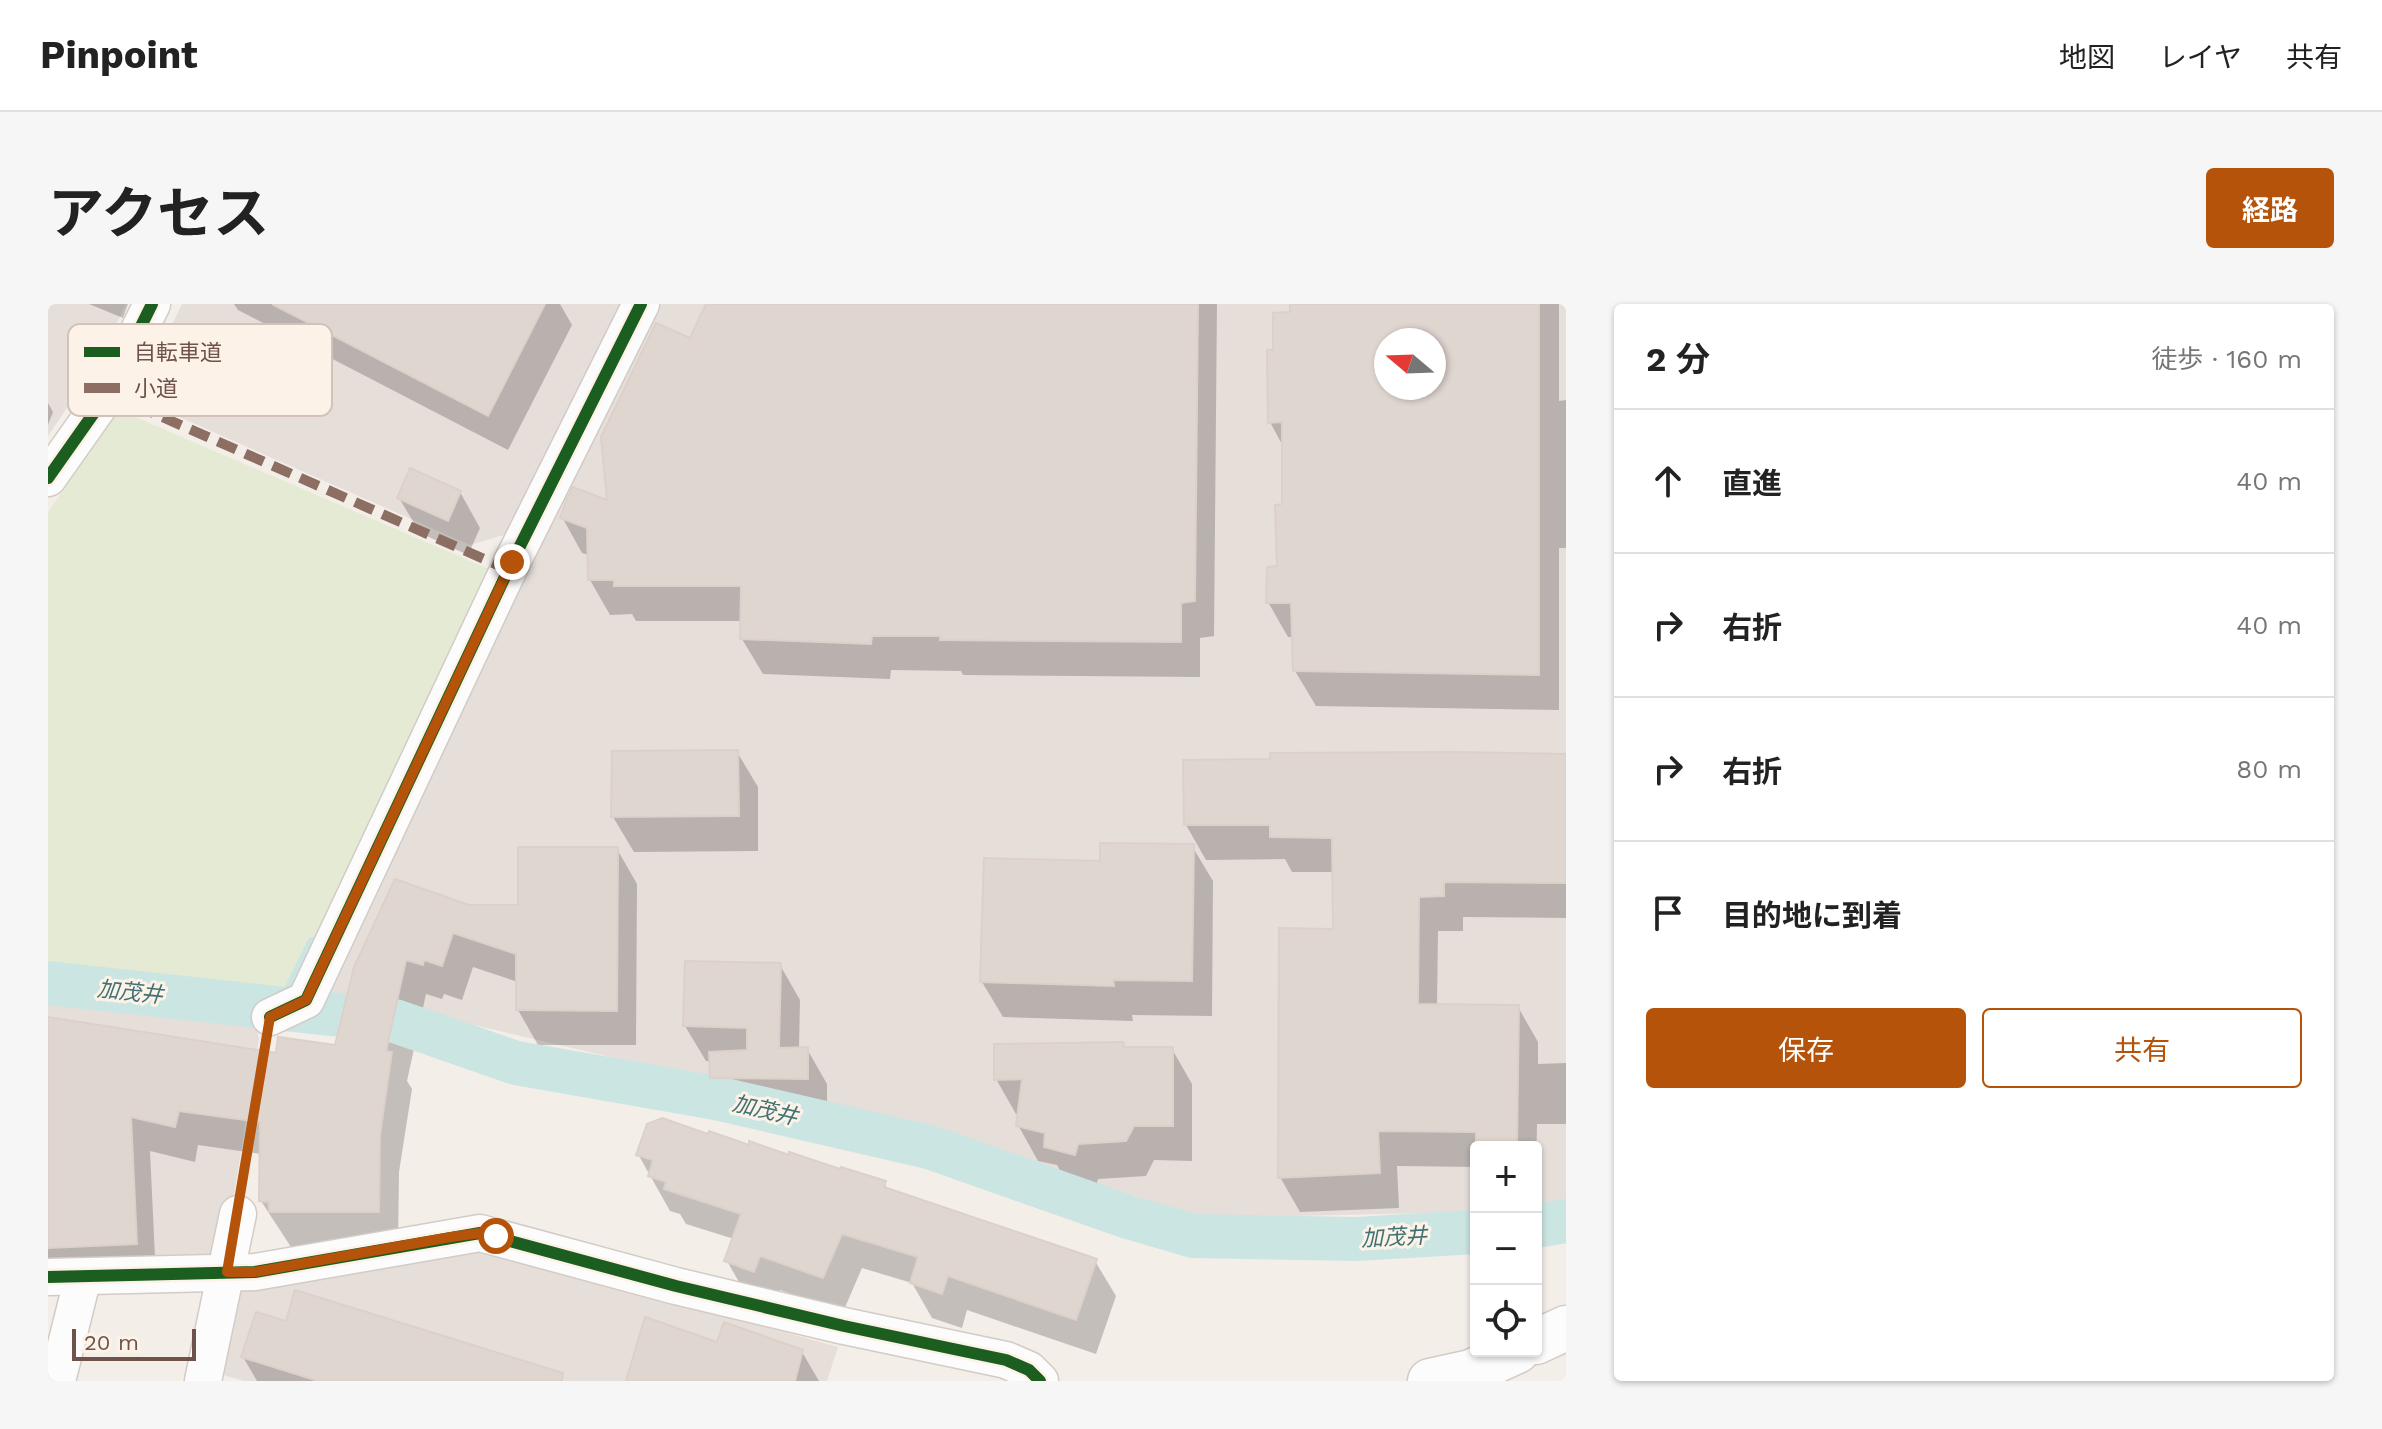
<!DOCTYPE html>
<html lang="ja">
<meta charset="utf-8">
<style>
:root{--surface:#fff;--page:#f6f6f6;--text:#222;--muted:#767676;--line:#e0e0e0;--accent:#b45309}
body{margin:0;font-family:"Work Sans","Noto Sans JP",sans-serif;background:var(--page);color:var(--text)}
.controls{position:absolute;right:24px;bottom:24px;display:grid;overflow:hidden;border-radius:8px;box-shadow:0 2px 6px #0004}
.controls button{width:72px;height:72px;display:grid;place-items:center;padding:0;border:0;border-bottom:2px solid var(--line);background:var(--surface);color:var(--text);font:40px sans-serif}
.compass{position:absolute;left:1326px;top:24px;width:72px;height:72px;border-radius:50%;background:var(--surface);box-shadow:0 2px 6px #0004;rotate:289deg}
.scale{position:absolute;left:24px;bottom:20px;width:124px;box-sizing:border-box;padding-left:8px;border:4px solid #6f534b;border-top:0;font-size:22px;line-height:28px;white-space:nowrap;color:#6f534b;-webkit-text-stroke:6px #fdf2e8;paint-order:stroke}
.stop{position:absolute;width:24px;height:24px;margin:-18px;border:6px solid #b45309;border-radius:50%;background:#fff}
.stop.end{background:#b45309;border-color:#fff;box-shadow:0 2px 8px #0008}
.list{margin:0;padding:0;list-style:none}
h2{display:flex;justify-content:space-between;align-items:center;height:104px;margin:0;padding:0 32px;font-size:34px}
h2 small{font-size:26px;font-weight:400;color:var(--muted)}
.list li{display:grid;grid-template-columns:52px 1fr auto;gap:24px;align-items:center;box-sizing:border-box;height:144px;padding:0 32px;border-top:2px solid var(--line)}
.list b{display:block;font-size:30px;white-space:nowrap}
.list em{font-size:26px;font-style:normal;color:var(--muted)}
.actions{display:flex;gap:16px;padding:24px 32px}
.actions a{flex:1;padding:18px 0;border:2px solid var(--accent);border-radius:8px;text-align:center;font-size:28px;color:var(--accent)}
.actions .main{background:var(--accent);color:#fff}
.icon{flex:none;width:44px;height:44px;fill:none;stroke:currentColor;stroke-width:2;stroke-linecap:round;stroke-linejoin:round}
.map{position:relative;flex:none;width:1518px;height:1077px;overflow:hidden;border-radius:8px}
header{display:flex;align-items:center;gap:48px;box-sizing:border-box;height:112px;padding:0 40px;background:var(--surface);border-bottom:2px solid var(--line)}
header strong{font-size:38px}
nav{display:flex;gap:44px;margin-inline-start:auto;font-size:28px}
.intro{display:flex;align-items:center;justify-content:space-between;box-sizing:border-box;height:192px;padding:0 48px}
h1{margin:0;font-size:56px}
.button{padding:20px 36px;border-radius:8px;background:var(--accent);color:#fff;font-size:28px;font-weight:700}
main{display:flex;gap:48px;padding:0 48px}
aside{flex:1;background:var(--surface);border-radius:8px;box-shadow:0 2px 6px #0004}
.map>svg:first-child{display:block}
.industrial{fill:#e6ded9;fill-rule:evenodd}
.green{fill:#e4ead3}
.shadow{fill:#0003;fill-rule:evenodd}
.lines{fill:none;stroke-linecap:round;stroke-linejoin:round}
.stream{stroke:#cbe5e3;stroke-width:12}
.canal{stroke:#cbe5e3;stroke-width:44}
.building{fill:#e0d6d0;stroke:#dcd0cb;stroke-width:2;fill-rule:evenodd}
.minor-casing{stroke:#d3cbc6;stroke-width:39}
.tertiary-casing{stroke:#d3cbc6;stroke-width:47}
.path{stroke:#d6ccca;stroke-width:5;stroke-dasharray:2 6;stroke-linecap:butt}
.minor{stroke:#fdfcfc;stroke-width:36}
.tertiary{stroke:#fdfcfc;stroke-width:44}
.quiet{stroke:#8d6e63;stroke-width:10;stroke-dasharray:20 10;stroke-linecap:butt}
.cycleway-casing{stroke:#fdf2e8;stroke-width:17}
.cycleway{stroke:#1b5e20;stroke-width:12}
.route{stroke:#b45309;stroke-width:10}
.labels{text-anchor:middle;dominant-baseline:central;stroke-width:6;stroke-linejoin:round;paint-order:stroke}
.water-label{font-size:22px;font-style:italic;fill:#407274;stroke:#fdf2e8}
.key{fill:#fdf2e8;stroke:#d2c2b9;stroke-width:2}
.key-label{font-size:22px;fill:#6f534b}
</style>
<header>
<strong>Pinpoint</strong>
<nav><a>地図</a><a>レイヤ</a><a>共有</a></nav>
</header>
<div class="intro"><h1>アクセス</h1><a class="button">経路</a></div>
<main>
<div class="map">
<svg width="1518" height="1077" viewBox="0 0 1518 1077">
<rect width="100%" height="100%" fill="#f4eee8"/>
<g class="industrial">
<path d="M 0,0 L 78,0 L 52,55 L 0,132 Z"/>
<path d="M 134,0 L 583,0 L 472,226 L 422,241 L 88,94 Z"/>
<path d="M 606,0 L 1518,0 L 1518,899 L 1488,905 L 1488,843 L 1428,843 L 1428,908 L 1153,914 L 917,836 L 366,707 L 267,703 ZM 1338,36 L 1386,36 L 1386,84 L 1338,84 Z"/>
<path d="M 0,691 L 208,719 L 211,735 L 178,941 L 172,954 L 0,959 Z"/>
<path d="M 433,943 L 790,1043 L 779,1077 L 196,1077 L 172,1070 L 191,985 Z"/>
</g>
<path class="green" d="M 71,106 L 450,269 L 238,701 L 0,675 L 0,208 Z"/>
<g class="shadow">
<path d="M 41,0 L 80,0 L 75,14 Z"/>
<path d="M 186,0 L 512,0 L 524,21 L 460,146 L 190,6 Z"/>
<path d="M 660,0 L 1169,0 L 1166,332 L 1152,334 L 1152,373 L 915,371 L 913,367 L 843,366 L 842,375 L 715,370 L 694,335 L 695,317 L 588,317 L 584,310 L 562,311 L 542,276 L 541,251 L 534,249 L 514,213 L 561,199 Z"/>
<path d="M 1244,0 L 1511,0 L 1511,97 L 1518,96 L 1518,244 L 1511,244 L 1511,406 L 1268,402 L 1247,367 L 1246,333 L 1240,333 L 1220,298 L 1231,264 L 1236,202 L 1236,144 L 1222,118 L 1227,48 L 1244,10 ZM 1338,36 L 1386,36 L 1386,84 L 1338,84 Z"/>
<path d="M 0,99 L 5,108 L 0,121 Z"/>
<path d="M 412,188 L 432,224 L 420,251 L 372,229 L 351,194 Z"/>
<path d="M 689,448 L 710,483 L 710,547 L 586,548 L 565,513 Z"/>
<path d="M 1518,453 L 1518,614 L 1415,613 L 1415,627 L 1390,627 L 1389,702 L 1470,703 L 1490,738 L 1490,760 L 1518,759 L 1518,820 L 1489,820 L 1488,872 L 1488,843 L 1428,843 L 1428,863 L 1349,862 L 1351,904 L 1252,908 L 1232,873 L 1287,627 L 1286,568 L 1244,568 L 1237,555 L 1158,556 L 1138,521 Z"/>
<path d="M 1144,542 L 1165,577 L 1164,712 L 1084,711 L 1085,717 L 955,713 L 934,678 L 1054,559 Z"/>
<path d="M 569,545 L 589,580 L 588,741 L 490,741 L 470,706 L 470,678 L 425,663 L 414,696 L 396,690 L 394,695 L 378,690 L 359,777 L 364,785 L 351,868 L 350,943 L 243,943 L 213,897 L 214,850 L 150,841 L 147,858 L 102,847 L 108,974 L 0,980 L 0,715 L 229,751 L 289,743 L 308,663 L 421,603 L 472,603 Z"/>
<path d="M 732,661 L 752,696 L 751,745 L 759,745 L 779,780 L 779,810 L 684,809 L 664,774 L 663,757 L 658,757 L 637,722 Z"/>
<path d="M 1077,745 L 1124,745 L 1144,780 L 1144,857 L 1106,856 L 1098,872 L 1050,875 L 1047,885 L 1018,878 L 1009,861 L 990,857 L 970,821 L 971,810 L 968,810 L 948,775 Z"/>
<path d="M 661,832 L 836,879 L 841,887 L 1047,957 L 1068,992 L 1048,1050 L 919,1006 L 914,1024 L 884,1014 L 864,979 L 814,964 L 795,1008 L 732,986 L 726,1002 L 699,992 L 679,957 L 686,935 L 638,920 L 632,910 L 622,907 L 590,850 Z"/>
<path d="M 239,1019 L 499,1077 L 209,1077 L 195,1053 Z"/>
<path d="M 670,1040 L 754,1048 L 771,1077 L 579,1077 Z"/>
</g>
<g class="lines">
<path class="stream" d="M 236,698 L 265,639"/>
<g class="canal">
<path d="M 0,679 L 347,717 L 468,759 L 668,794 L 881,843 L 1080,913 L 1145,932 L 1309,935 L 1428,928"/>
<path d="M 1488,922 L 1518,917"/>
</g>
</g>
<g class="building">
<path d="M 224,0 L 497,0 L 440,112 Z"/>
<path d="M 658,0 L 1150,0 L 1147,297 L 1133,299 L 1133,338 L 892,336 L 892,332 L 824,332 L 823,340 L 692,335 L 693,282 L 566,282 L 566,276 L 540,276 L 539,224 L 512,214 L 519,195 L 525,183 L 559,196 L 553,133 L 608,19 L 642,34 Z"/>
<path d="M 1242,0 L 1491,0 L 1491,371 L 1245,367 L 1243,299 L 1218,299 L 1219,263 L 1229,262 L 1227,201 L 1234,200 L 1234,118 L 1220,119 L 1219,46 L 1225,46 L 1225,9 L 1242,8 ZM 1338,36 L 1386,36 L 1386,84 L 1338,84 Z"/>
<path d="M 362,164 L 413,187 L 400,217 L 349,194 Z"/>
<path d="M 690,446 L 691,512 L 563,513 L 564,447 Z"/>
<path d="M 1406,448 L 1518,450 L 1518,579 L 1396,578 L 1396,592 L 1371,593 L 1370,700 L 1471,701 L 1469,840 L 1428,840 L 1428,828 L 1330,827 L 1332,869 L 1230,874 L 1231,624 L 1285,625 L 1284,534 L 1222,533 L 1222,521 L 1136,521 L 1135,456 L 1222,455 L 1222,449 Z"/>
<path d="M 1052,539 L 1146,540 L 1144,677 L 1065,676 L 1066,682 L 932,678 L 936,554 L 1052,557 Z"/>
<path d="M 470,543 L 570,543 L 569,707 L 468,706 L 468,650 L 405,629 L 394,662 L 376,656 L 375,661 L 358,656 L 338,747 L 344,748 L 332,831 L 331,908 L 221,908 L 221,898 L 211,897 L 212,818 L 131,807 L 127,823 L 83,813 L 89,940 L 0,944 L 0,713 L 228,749 L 230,733 L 287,741 L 306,663 L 347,575 L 421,601 L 470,601 Z"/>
<path d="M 637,657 L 733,659 L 731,744 L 760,743 L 760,775 L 662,774 L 661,748 L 699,746 L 699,724 L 635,722 Z"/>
<path d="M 1075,738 L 1076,743 L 1125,743 L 1125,822 L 1086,822 L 1078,837 L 1030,840 L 1027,851 L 996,843 L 997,829 L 968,822 L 974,775 L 946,776 L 946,740 Z"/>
<path d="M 614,814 L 660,830 L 661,827 L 701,841 L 701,837 L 741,851 L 741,848 L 792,865 L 793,863 L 838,877 L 836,883 L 1049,955 L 1028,1016 L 900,972 L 894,990 L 862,979 L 870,953 L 794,930 L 775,974 L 712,952 L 706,968 L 676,957 L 693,910 L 616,885 L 618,878 L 600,872 L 605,856 L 588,851 L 599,820 Z"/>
<path d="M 247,986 L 515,1069 L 514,1077 L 270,1077 L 193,1053 L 208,1008 L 238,1017 Z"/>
<path d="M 597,1013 L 669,1038 L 676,1018 L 755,1046 L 747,1077 L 578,1077 Z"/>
</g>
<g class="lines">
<defs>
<g id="minor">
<path d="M 0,174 L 60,89 L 104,0"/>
<path d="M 222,713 L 258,696 L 464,258 L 593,0"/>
<path d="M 0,973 L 207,968 L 432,929 L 628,982 L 796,1022 L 958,1056 L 981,1066 L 992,1077"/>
<path d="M 9,1077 L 35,973"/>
<path d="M 155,1077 L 190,910"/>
</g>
<g id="tertiary">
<path d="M 1488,1038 L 1518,1024"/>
<path d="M 1382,1077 L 1423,1068 L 1469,1047"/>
</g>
</defs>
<use href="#minor" class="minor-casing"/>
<use href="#tertiary" class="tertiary-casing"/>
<path class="path" d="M 196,874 L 216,750"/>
<use href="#minor" class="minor"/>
<use href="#tertiary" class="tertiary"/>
<path class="quiet" d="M 60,89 L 461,266"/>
<defs>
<g id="cycleway">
<path d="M 0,174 L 60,89 L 104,0"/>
<path d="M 222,713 L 258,696 L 464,258 L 593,0"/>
<path d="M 0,973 L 207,968 L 432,929 L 628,982 L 796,1022 L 958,1056 L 981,1066 L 992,1077"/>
</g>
</defs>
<use href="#cycleway" class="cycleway-casing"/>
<use href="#cycleway" class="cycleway"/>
</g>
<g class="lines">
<path class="route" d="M 448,932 L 432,929 L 403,933 L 207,968 L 179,968 L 222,713 L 258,696 L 464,258"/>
</g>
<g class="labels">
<g class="water-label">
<text transform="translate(82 688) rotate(6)">加茂井</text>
<text transform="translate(717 806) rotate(13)">加茂井</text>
<text transform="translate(1346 933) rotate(-3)">加茂井</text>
</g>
</g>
<rect x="20" y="20" width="264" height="92" rx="12" class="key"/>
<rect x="36" y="43" width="36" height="10" fill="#1b5e20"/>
<rect x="36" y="79" width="36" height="10" fill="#8d6e63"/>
<g class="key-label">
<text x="86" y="56">自転車道</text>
<text x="86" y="92">小道</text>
</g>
</svg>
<div class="controls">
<button>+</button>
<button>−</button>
<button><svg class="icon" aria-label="locate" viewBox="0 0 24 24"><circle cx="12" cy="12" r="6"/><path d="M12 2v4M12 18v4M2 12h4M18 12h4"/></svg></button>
</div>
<svg class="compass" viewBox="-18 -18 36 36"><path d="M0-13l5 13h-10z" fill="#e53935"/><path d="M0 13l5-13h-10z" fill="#767676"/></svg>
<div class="scale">20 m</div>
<div class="stop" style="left:448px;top:932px"></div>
<div class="stop end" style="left:464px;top:258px"></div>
</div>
<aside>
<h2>2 分<small>徒歩 · 160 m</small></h2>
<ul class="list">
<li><svg class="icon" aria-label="ahead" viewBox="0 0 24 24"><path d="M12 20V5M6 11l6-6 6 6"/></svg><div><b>直進</b></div><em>40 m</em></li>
<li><svg class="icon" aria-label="right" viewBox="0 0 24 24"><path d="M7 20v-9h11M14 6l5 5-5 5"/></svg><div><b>右折</b></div><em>40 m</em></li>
<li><svg class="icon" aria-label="right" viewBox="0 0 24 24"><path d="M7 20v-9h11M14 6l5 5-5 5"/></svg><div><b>右折</b></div><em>80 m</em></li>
<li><svg class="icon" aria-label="arrive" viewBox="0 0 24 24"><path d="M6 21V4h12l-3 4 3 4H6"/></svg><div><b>目的地に到着</b></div></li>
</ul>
<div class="actions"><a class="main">保存</a><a>共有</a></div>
</aside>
</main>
